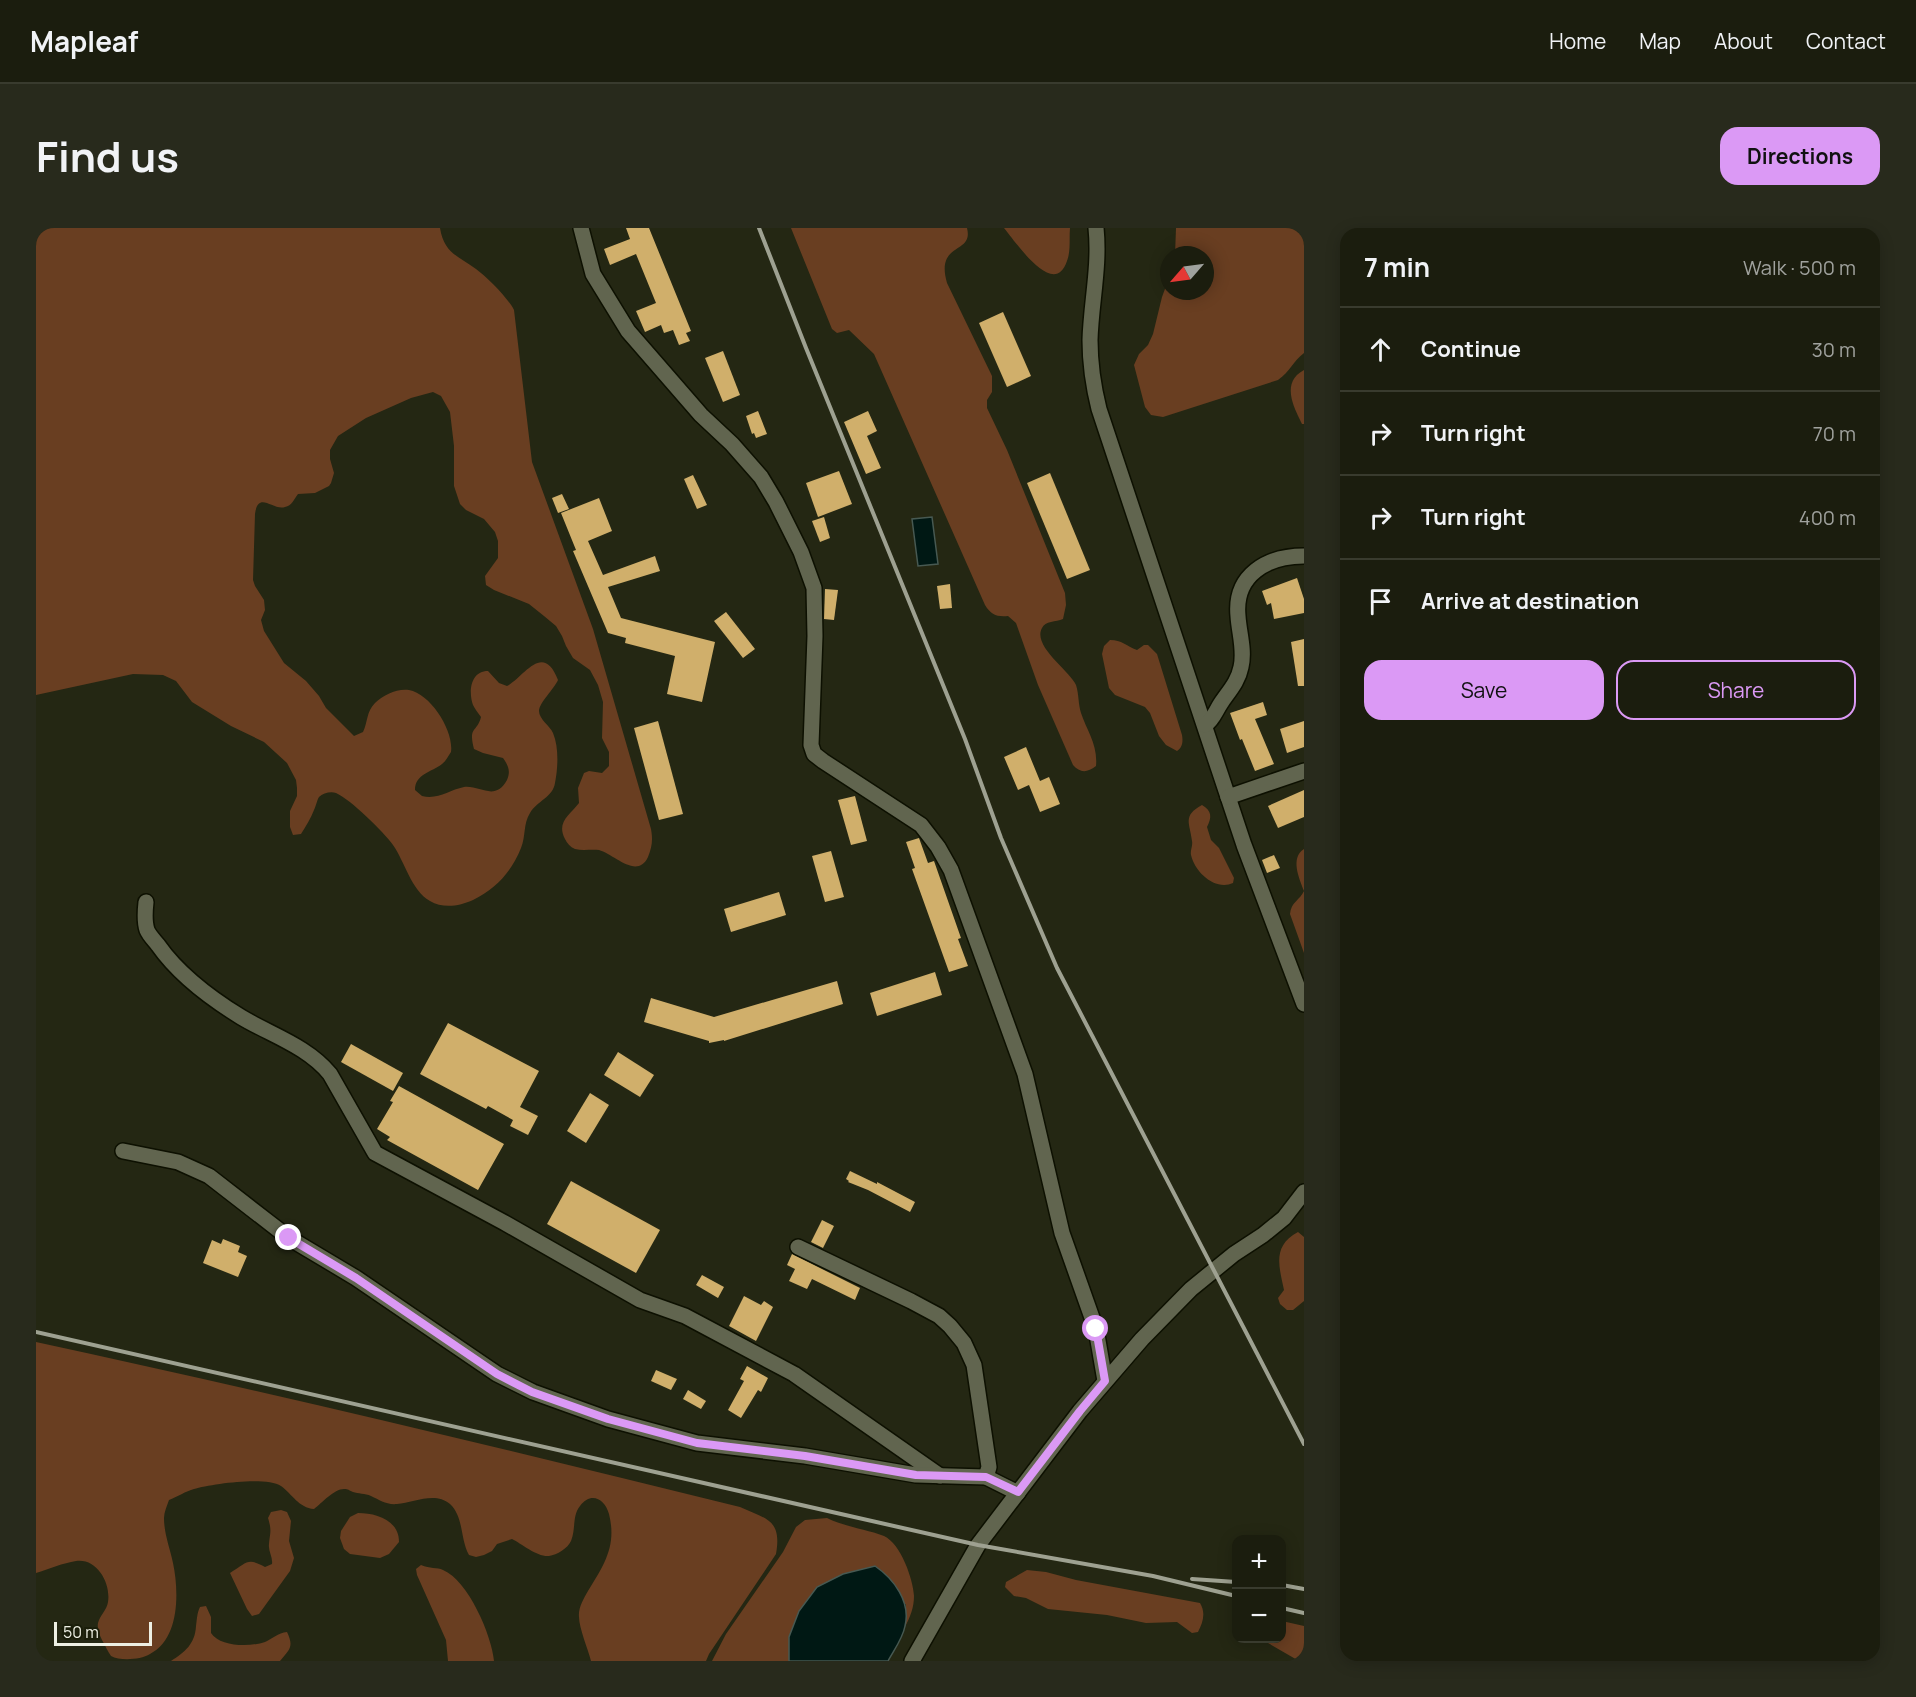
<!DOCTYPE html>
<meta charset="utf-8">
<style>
:root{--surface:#1b1d0e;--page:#282a1c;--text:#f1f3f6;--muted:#a0a29e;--line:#393b2e;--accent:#db99f5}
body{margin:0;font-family:Manrope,sans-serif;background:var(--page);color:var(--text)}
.controls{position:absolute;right:18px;bottom:18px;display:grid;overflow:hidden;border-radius:12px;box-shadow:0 3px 15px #0003}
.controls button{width:54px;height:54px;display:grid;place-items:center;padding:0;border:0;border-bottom:2px solid var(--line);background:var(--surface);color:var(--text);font:30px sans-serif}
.compass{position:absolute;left:1124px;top:18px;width:54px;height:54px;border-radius:50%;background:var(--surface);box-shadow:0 3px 15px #0003;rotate:242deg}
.scale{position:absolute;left:18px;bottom:15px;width:98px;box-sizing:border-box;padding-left:6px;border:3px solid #eef0e4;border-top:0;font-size:16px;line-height:21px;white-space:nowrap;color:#eef0e4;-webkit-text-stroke:4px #1a1e0a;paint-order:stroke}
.stop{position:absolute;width:18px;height:18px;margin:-14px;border:4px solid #db99f5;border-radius:50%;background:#fff}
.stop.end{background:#db99f5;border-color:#fff;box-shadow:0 2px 6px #0008}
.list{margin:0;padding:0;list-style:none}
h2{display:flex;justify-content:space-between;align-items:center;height:78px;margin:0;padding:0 24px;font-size:26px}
h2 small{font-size:20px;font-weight:400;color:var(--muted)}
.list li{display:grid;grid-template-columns:39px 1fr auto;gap:18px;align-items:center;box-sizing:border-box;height:84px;padding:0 24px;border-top:2px solid var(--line)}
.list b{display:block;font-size:22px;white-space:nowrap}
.list em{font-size:20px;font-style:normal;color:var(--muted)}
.actions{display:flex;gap:12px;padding:18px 24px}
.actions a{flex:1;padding:14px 0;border:2px solid var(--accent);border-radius:18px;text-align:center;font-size:21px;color:var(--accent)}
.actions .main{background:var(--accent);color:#111}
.icon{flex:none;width:33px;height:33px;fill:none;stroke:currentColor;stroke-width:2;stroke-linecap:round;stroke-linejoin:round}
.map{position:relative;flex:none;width:1268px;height:1433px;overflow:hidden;border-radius:18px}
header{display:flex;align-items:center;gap:36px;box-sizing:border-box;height:84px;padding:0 30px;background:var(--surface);border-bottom:2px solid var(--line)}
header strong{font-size:28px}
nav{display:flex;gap:33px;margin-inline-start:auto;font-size:21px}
.intro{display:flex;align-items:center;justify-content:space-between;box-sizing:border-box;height:144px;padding:0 36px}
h1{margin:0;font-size:42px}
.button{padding:15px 27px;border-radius:18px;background:var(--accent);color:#111;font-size:21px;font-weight:700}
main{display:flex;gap:36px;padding:0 36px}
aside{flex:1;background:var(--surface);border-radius:18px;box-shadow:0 3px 15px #0003}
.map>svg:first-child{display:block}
.green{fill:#693e21}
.water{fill:#001814;stroke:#475952;stroke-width:1.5}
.building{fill:#d0af6b}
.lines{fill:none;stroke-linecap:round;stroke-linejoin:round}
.minor-casing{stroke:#0d1001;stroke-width:18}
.minor{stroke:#61654f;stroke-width:15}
.rail{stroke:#9ea191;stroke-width:4}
.route{stroke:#db99f5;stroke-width:8}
</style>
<header>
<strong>Mapleaf</strong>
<nav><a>Home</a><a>Map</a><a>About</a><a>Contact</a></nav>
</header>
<div class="intro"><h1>Find us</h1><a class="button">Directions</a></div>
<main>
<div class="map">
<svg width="1268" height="1433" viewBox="0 0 1268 1433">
<rect width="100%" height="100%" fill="#242713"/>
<g class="green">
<path d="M 0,0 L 404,0 C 408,25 422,28 440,41 C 451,49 472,70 478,82 L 496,234 L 557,401 L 615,601 C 617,612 616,619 612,629 C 601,652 578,626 563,622 C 555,621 547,623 539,621 C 534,619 531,615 529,611 C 520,594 534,587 543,575 L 542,560 L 548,545 L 553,543 L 566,545 L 573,538 L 573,524 L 566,510 L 567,474 L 562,457 L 554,442 L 537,430 L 530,418 L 526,408 L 520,398 L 508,388 L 493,376 L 458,362 L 450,357 L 449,348 L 462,330 L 462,313 L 459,304 L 448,291 L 430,282 L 424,276 L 418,258 L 418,218 L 414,184 L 405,168 L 397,164 L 375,170 L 330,190 L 302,208 L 294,222 L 294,231 L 298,245 L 295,255 L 293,258 L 279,265 L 262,266 C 258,271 256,278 249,279 C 237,283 222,262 219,286 L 217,352 L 219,358 L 228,372 L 229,382 L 225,392 L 228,403 L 248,435 L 270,453 L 283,468 L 290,480 L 318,508 L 327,504 C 332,494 330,484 339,475 C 347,467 362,460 373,462 C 395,466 418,503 415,524 C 412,528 410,533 406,536 C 396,544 379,546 379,562 L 386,568 C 402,572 413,562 428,559 C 444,557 459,574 471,552 C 475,543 472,537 467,530 L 447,525 L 438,521 C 432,498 441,505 445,489 C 442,485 439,481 437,477 C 432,463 435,443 452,443 L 463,455 L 471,458 C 488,449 507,413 522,452 C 518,461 503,475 503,483 C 503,491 514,498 517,505 C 523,519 522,540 519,555 C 517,569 501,573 494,585 C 487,596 490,608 485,620 C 476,643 460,661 437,672 C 424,678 407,681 394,673 C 375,662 369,634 357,617 C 348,604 314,571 300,565 C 295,563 287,565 283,569 C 281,572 280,578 278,582 C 275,590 270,598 265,606 L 257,607 L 254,599 L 254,583 L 261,568 L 261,560 L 260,552 L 251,535 L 228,514 L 195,498 L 156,474 L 140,453 L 127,447 L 97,446 L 0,467 Z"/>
<path d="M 755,0 L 931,0 C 938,27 899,13 911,55 L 956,148 L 956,164 L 951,172 L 951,180 L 971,222 L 1029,365 L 1030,377 L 1027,391 C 1020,394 1009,393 1006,400 C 996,418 1034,443 1040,457 C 1043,466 1042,476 1045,485 C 1051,503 1062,517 1060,538 C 1051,545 1044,545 1037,537 L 1002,457 L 980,395 L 972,388 C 961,389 955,387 949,377 L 838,126 L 813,102 L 801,105 L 796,101 Z"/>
<path d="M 968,0 L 1034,0 C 1033,10 1035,23 1031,33 C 1018,72 979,13 968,0 Z"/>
<path d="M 1140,0 L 1268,0 L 1268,125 C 1257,133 1254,144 1242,152 L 1127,189 L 1115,187 L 1109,179 L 1098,137 L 1103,126 L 1112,117 L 1117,106 L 1126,69 L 1133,50 L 1133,63 L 1169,63 L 1169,27 L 1139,27 Z"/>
<path d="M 1268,142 L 1268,196 L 1266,196 C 1257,178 1245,154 1268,142 Z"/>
<path d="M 1074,412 C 1086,412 1090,418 1101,422 L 1108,417 L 1112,417 L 1121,426 L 1146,507 C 1147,513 1147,519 1141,523 L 1130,517 L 1123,508 L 1114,485 L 1109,479 L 1079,467 L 1073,460 L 1066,426 L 1068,418 Z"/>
<path d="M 1166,577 C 1176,583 1176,589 1171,599 L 1175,612 L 1183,620 L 1198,650 L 1197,655 C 1180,663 1159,645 1155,627 C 1154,623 1157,617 1156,613 C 1154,595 1146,588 1166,577 Z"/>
<path d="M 1268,621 L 1268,725 L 1254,686 C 1255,674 1264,672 1268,663 C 1263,650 1254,630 1268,621 Z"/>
<path d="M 1262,1004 L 1268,1009 L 1268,1073 L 1257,1082 L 1251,1082 L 1244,1076 L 1242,1070 L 1248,1062 C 1243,1038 1236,1018 1262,1004 Z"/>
<path d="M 0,1114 C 236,1165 470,1221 704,1279 C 731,1291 746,1292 740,1326 L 673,1426 L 670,1433 L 555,1433 C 552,1421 543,1400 543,1389 C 542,1380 548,1370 552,1363 C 568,1337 581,1318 573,1286 C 569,1271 555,1263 544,1278 C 536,1288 540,1301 535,1313 C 532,1320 521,1327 513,1328 C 501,1329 486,1316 476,1311 L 461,1316 L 456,1323 L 448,1327 L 440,1329 L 433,1327 C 424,1311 428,1289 414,1276 C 399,1263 377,1275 361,1276 C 350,1277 344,1272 335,1268 C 329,1265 322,1266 317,1264 C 312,1262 313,1261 308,1261 C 298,1261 286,1275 278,1281 C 263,1280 256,1266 245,1258 C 230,1248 175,1256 158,1261 C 150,1263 141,1269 133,1272 C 131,1278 128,1284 128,1290 C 128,1306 134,1320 137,1335 C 143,1363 144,1411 114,1426 C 104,1432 84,1433 75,1428 C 72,1424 69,1417 66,1412 C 63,1406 61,1401 62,1395 C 64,1387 71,1382 72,1374 C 75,1355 61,1330 40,1333 C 27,1335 13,1341 0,1345 Z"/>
<path d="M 245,1282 L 251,1284 L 255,1293 L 253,1313 L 258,1330 L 254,1343 L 223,1386 L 216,1388 L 211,1381 L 194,1345 C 211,1335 211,1329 229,1339 L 236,1336 C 237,1329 232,1323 233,1316 C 234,1304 236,1303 232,1290 L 235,1284 Z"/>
<path d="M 322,1285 C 340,1285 363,1292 363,1314 L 353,1326 L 344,1330 L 314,1326 L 308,1321 L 304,1310 L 305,1303 L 314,1289 Z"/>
<path d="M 791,1290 C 809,1299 830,1301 848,1308 C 865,1316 877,1351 878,1368 C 878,1380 874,1389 869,1399 L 870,1376 L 753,1409 L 753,1433 L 676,1433 L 690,1406 L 747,1324 L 760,1299 L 769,1292 Z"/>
<path d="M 385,1337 C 394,1341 401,1339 407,1342 C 432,1352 456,1408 458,1433 L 412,1433 L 410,1412 L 381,1347 L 380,1341 Z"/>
<path d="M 991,1342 L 1010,1344 L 1040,1352 L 1164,1375 C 1170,1385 1167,1394 1162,1404 L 1156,1405 L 1141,1394 L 1110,1395 L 1071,1387 L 1012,1381 L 990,1370 L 978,1368 L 969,1359 L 970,1354 Z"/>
<path d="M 170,1378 L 175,1389 L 175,1405 C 184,1419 214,1419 229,1414 C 236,1411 242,1405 251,1404 C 258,1419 254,1421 244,1433 L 135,1433 C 149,1424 159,1416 160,1398 C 161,1391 161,1385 164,1379 Z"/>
<path d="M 1246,1393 L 1268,1398 L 1268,1433 L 1263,1433 L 1225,1411 L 1246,1410 Z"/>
</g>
<g class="water">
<path d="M 896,289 L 902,336 L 882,338 L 876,291 Z"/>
<path d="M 839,1338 C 858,1351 875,1374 869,1398 C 867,1410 858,1422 852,1433 L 753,1433 L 753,1409 L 763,1383 L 781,1359 L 807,1346 Z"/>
</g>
<g class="building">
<path d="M 590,0 L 613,0 L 655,103 L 650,105 L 654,113 L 643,117 L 637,102 L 628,105 L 625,97 L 609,104 L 600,83 L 620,75 L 600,26 L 574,37 L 568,21 L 594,11 Z"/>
<path d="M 967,84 L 995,148 L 971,159 L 943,95 Z"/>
<path d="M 687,123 L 704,167 L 687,174 L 669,130 Z"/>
<path d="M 722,183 L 731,206 L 720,210 L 718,205 L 716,206 L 710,188 Z"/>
<path d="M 832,183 L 841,203 L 831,208 L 845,240 L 830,246 L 808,194 Z"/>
<path d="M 803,243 L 816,276 L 782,289 L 770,255 Z"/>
<path d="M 1014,245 L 1054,342 L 1031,351 L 991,255 Z"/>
<path d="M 657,247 L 671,277 L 661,281 L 648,251 Z"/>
<path d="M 526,266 L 533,281 L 522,285 L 516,270 Z"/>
<path d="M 563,270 L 576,303 L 552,313 L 567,347 L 619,328 L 624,343 L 572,359 L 585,390 L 679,414 L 666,474 L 631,466 L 639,428 L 589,415 L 590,410 L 572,405 L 537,323 L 540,322 L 525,285 Z"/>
<path d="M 788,289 L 794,310 L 784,314 L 776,293 Z"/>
<path d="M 1261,350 L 1268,371 L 1268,385 L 1238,391 L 1235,375 L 1231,377 L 1226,363 Z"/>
<path d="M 914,356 L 916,380 L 904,381 L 901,358 Z"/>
<path d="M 789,361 L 802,362 L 798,392 L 788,391 Z"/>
<path d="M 690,384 L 719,421 L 707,430 L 678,393 Z"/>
<path d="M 1268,411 L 1268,458 L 1262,458 L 1255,414 Z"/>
<path d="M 1227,474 L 1231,487 L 1219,491 L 1238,536 L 1219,543 L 1206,511 L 1204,512 L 1194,485 Z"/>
<path d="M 622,493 L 647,586 L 623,592 L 598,500 Z"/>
<path d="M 1268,493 L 1268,519 L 1251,525 L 1244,501 Z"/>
<path d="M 990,519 L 1004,553 L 1013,549 L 1024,576 L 1004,584 L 993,557 L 982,562 L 968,529 Z"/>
<path d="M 1268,562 L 1268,589 L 1242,600 L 1232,578 Z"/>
<path d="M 819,568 L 831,613 L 815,617 L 802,572 Z"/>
<path d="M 883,610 L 892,635 L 898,633 L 925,710 L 922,711 L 932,738 L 913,744 L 876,641 L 879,640 L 870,614 Z"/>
<path d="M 795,623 L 808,669 L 789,674 L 776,628 Z"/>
<path d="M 1238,627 L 1244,640 L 1231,645 L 1226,632 Z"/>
<path d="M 743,664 L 750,687 L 695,704 L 688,681 Z"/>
<path d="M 899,744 L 906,767 L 841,788 L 834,765 Z"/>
<path d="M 801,753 L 807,776 L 688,813 L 688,812 L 673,815 L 673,813 L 608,794 L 615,770 L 678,789 Z"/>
<path d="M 412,795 L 503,843 L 484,879 L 502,888 L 492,907 L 474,898 L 477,892 L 452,878 L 450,881 L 384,846 Z"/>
<path d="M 315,816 L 367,845 L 357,863 L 305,834 Z"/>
<path d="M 582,824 L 618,847 L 604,869 L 568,847 Z"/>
<path d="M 363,858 L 468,916 L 442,962 L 351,912 L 354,909 L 341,901 L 357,874 L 354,873 Z"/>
<path d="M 554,865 L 573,877 L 550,915 L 531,903 Z"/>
<path d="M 814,943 L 841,956 L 841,954 L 879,974 L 874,984 L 832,962 L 812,954 L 813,953 L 810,951 Z"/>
<path d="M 535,953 L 624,1002 L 600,1045 L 511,996 Z"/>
<path d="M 786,992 L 798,998 L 787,1020 L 775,1014 Z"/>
<path d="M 187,1011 L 204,1018 L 202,1024 L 211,1028 L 202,1049 L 167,1035 L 176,1012 L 185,1016 Z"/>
<path d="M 756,1026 L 824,1060 L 819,1072 L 776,1051 L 771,1061 L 753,1053 L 759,1041 L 751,1037 Z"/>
<path d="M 666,1047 L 688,1059 L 682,1070 L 660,1057 Z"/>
<path d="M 708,1068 L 725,1077 L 728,1073 L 737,1079 L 720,1113 L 693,1098 Z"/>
<path d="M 711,1138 L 732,1150 L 725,1164 L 722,1162 L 705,1190 L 692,1182 L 708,1153 L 704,1151 Z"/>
<path d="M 620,1142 L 641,1151 L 635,1162 L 615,1153 Z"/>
<path d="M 652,1162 L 670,1173 L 665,1181 L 647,1171 Z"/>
</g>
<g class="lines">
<defs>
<g id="minor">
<path d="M 545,0 L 557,46 L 592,103 L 665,187 L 696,216 L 725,249 L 740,274 L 765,324 L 778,360 L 779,408 L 775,517 L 778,526 L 787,533 L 885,597 L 902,619 L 915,642 L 989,846 L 1026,1005 L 1060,1101 L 1069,1153"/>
<path d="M 1060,0 C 1064,38 1055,75 1054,112 C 1054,137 1057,157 1063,181 L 1208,617 L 1268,776"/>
<path d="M 1169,497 C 1177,492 1179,484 1185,475 C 1193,463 1202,454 1205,439 C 1209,422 1203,405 1202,388 C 1198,347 1231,328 1268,328"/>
<path d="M 1192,569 L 1268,543"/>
<path d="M 110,674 C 109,683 108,693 111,702 C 113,707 118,712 122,717 C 143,747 174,770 205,789 C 235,807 271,818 294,846 L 339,925 L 469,995 L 604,1072 L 649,1088 L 758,1146 L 904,1248"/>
<path d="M 87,923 L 142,934 L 173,948 L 253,1010 L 320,1050 L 461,1146 L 497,1164 L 572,1191 L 661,1215 L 769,1228 L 880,1247 L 950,1249 L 982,1265"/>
<path d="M 762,1019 L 875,1073 L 903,1088 L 914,1098 L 928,1115 L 938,1137 L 953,1239 L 950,1249"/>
<path d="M 876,1433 L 942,1317 L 1044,1183 L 1106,1111 L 1155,1061 L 1198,1026 L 1227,1007 L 1248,990 L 1268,964"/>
</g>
</defs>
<use href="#minor" class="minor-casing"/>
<use href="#minor" class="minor"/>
<g class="rail">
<path d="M 723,0 L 770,120 L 929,511 L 965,610 L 1021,740 L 1268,1216"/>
<path d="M 0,1104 L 942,1317 L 1117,1348 L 1200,1368"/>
<path d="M 1156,1351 L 1200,1354"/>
<path d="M 1246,1357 L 1268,1361"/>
<path d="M 1246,1380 L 1268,1385"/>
</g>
</g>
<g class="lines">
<path class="route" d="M 253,1010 L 320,1050 L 461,1146 L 496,1164 L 572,1191 L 661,1215 L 769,1228 L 880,1247 L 950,1249 L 982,1264 L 1044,1183 L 1069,1153 L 1060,1101"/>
</g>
</svg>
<div class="controls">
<button>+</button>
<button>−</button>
</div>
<svg class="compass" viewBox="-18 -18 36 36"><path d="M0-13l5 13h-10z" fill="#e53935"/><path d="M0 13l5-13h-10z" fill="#a0a29e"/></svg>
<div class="scale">50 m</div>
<div class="stop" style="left:1060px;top:1101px"></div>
<div class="stop end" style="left:253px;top:1010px"></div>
</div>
<aside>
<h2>7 min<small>Walk · 500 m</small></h2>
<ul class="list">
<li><svg class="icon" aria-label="ahead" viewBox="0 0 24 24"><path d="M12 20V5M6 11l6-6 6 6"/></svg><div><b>Continue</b></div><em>30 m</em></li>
<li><svg class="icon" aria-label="right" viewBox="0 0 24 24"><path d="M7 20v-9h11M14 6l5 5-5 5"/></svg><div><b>Turn right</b></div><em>70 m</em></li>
<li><svg class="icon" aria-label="right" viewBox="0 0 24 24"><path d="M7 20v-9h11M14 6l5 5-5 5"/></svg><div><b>Turn right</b></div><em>400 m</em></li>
<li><svg class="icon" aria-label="arrive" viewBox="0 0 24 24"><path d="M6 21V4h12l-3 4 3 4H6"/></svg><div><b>Arrive at destination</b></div></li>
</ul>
<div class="actions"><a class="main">Save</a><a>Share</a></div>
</aside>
</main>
